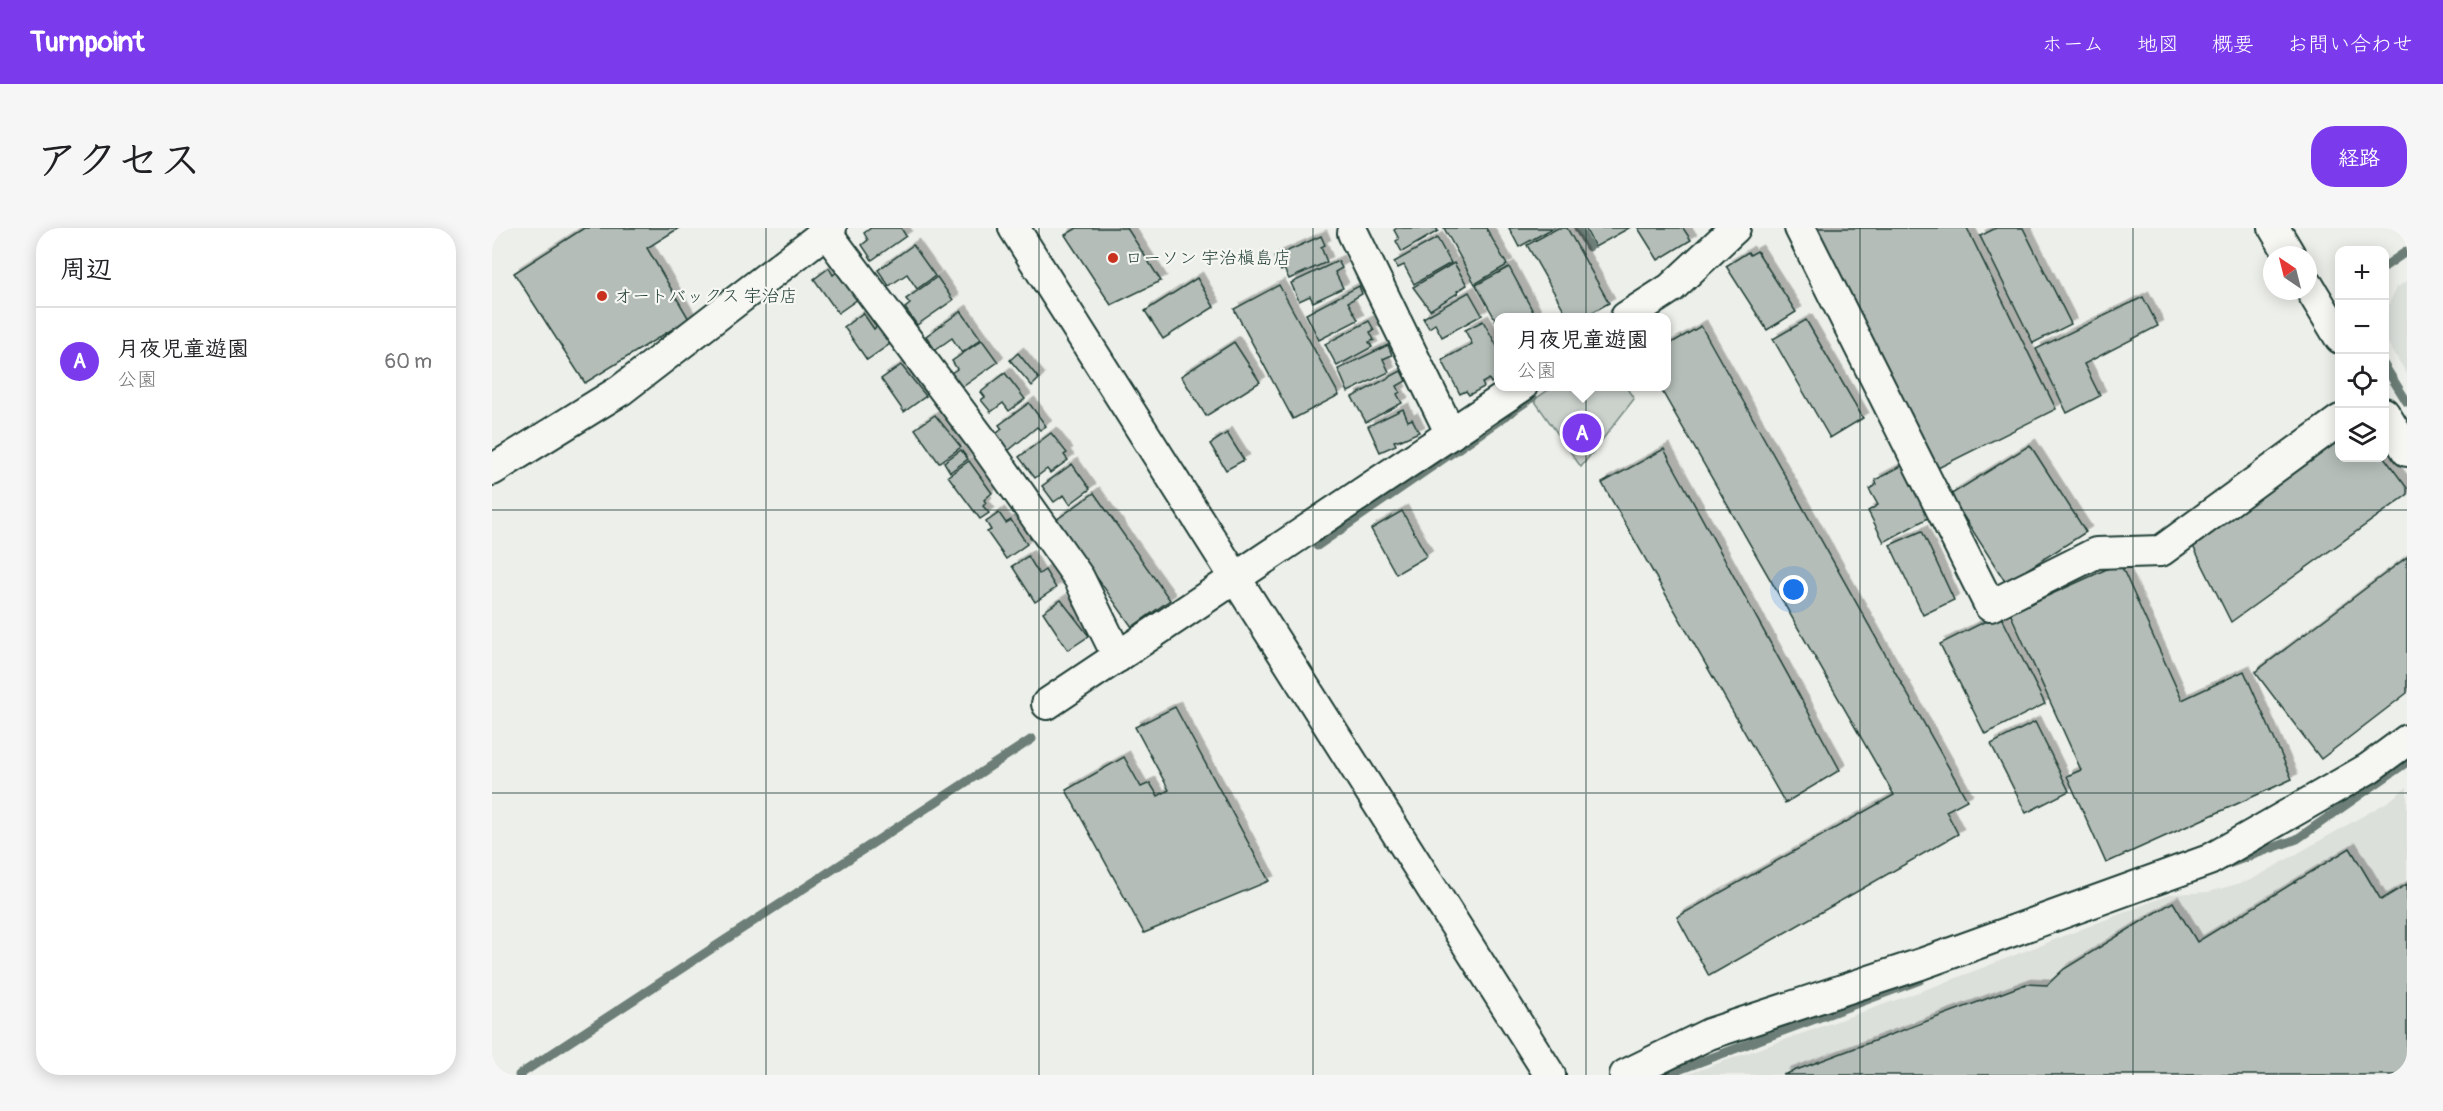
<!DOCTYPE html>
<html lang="ja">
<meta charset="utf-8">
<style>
:root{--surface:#fff;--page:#f6f6f6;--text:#202124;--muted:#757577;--line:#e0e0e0;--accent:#7c3aed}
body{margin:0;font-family:Pangolin,"Klee One",sans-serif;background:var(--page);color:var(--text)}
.controls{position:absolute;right:18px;top:18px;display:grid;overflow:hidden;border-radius:12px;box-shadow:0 3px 15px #0003}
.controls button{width:54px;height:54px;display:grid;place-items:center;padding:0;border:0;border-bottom:2px solid var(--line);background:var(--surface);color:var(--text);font:30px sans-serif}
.compass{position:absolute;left:1771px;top:18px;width:54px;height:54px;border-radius:50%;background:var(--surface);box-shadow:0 3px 15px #0003;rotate:325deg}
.you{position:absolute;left:1302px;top:362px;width:21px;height:21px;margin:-15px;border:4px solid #fff;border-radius:50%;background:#1a73e8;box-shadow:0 0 0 9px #1a73e833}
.badge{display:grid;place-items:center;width:39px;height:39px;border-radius:50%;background:var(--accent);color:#fff;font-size:20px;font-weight:700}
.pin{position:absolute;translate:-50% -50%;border:3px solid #fff;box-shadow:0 2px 6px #0006}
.popup{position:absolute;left:1002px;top:85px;width:177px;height:78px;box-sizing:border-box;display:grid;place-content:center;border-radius:12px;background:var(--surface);filter:drop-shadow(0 2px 4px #0005);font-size:20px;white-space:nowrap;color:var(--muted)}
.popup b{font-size:22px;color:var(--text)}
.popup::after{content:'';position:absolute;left:50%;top:100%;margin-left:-12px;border:12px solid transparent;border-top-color:var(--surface)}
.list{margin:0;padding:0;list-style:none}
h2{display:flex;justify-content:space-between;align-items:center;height:78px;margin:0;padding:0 24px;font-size:26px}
h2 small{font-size:20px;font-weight:400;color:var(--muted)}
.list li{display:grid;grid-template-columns:39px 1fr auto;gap:18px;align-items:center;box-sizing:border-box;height:108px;padding:0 24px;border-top:2px solid var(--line)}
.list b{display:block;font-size:22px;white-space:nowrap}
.list p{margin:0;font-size:20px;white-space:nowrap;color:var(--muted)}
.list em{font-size:20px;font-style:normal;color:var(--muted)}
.icon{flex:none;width:33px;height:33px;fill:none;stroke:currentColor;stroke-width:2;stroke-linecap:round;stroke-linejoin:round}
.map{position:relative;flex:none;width:1915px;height:847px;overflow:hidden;border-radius:24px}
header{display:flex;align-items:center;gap:36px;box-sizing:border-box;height:84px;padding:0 30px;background:var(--accent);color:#fff}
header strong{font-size:28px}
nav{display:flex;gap:33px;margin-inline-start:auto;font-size:21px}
.intro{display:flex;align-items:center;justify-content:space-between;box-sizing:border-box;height:144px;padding:0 36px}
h1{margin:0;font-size:42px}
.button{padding:15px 27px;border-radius:24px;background:var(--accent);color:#fff;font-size:21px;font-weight:700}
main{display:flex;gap:36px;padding:0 36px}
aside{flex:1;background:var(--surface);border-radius:24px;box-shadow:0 3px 15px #0003}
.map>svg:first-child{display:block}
.built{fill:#dce0db}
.green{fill:#cbd2cc;stroke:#758880;stroke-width:1.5}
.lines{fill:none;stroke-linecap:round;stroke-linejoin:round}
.stream{stroke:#6c7e77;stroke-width:9}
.building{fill:#b4bdb8;stroke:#1f3d34;stroke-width:1.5;filter:url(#shadow)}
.minor-casing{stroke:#1f3d34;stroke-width:34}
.minor{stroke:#f6f6f2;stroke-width:30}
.grid{fill:none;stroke:#1f3d34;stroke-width:1.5;stroke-opacity:0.55}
.poi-dot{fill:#c8321e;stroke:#f6f6f2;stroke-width:2}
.labels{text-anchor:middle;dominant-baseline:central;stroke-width:4.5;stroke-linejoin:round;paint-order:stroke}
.poi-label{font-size:18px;fill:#1f3d34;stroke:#f6f6f2;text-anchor:start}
</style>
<header>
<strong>Turnpoint</strong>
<nav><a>ホーム</a><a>地図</a><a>概要</a><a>お問い合わせ</a></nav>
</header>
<div class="intro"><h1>アクセス</h1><a class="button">経路</a></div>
<main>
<aside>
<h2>周辺<small></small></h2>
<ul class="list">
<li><span class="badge">A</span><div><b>月夜児童遊園</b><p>公園</p></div><em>60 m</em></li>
</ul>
</aside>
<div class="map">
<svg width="1915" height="847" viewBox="0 0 1915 847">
<defs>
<filter id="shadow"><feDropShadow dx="5.5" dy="-5.5" stdDeviation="0" flood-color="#0004"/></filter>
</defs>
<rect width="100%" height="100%" fill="#edefea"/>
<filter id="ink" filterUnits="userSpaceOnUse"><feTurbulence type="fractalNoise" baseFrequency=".0167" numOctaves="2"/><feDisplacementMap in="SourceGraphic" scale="12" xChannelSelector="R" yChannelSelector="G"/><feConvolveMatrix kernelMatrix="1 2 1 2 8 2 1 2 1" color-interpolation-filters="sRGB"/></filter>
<g filter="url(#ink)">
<g class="built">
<path d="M 1915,53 L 1915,146 L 1892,109 L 1893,85 L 1904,60 Z"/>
<path d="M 1915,559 L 1915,847 L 1193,847 L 1449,756 L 1679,666 L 1717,664 L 1759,652 L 1897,573 Z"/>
</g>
<path class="green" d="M 1062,158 L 1134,159 L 1142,171 L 1089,239 L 1042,172 Z"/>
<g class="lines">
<g class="stream">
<path d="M 1086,0 L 1097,19"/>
<path d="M 1892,39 L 1915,23"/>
<path d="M 1892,137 L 1915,174"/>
<path d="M 825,318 L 1041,169"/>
<path d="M 1736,636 L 1805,611 L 1915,534"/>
<path d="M 27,847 L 540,511"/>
<path d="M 1173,847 L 1428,752"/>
</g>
</g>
<g class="building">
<path d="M 92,0 L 187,0 L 155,20 L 197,91 L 93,155 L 22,45 Z"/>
<path d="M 379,0 L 409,0 L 414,8 L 380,32 L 370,17 L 376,12 L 372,5 Z"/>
<path d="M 585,0 L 635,0 L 669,53 L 619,77 L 573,7 Z"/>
<path d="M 905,0 L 944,0 L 946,3 L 910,24 L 904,13 L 907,11 L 902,2 Z"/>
<path d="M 952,0 L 994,0 L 1015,37 L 983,56 Z"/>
<path d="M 1017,0 L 1061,0 L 1027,19 Z"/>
<path d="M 1066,0 L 1075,0 L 1117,75 L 1092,89 L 1076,89 L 1035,17 Z"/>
<path d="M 1093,0 L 1137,0 L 1103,19 Z"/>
<path d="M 1146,0 L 1191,0 L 1199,12 L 1166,32 Z"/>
<path d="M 1319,0 L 1475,0 L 1564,181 L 1440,243 Z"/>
<path d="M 1504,0 L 1531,0 L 1579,96 L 1541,115 L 1488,8 Z"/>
<path d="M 829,8 L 833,17 L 829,19 L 835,34 L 797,51 L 792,41 L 789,43 L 782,29 Z"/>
<path d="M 945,10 L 959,35 L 922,56 L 912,37 L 906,40 L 902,34 Z"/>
<path d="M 421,17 L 443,48 L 425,61 L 415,46 L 397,58 L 386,42 Z"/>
<path d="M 1265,23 L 1304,84 L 1275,102 L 1234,38 L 1256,24 L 1258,27 Z"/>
<path d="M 846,33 L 850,40 L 843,44 L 851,60 L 821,74 L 818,68 L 807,73 L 799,55 Z"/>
<path d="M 962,35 L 975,57 L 965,63 L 966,65 L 938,82 L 921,59 Z"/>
<path d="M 1017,39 L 1044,89 L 1006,89 L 1006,96 L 984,57 Z"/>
<path d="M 337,40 L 341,47 L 347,42 L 366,71 L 346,85 L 322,51 Z"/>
<path d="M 445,49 L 461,72 L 425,97 L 413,80 L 418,76 L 414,71 Z"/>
<path d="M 705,50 L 722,79 L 671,111 L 653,83 Z"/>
<path d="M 787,57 L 847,167 L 801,191 L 742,81 Z"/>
<path d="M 867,58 L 870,66 L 856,74 L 866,92 L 827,112 L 814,86 Z"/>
<path d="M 977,64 L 990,87 L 950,109 L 943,96 L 937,100 L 931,90 Z"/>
<path d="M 1651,69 L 1666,98 L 1592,136 L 1608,168 L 1575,185 L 1544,121 Z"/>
<path d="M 469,83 L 489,111 L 470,125 L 460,110 L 443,122 L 434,108 Z"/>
<path d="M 371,85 L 382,101 L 385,98 L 398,116 L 375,132 L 352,99 Z"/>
<path d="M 1314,92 L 1371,190 L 1338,210 L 1281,111 Z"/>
<path d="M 877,93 L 882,102 L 878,104 L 882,112 L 877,114 L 880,119 L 845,138 L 833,116 Z"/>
<path d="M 991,93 L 1006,120 L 1006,151 L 999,155 L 997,151 L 990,155 L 992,159 L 977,167 L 974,163 L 968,166 L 950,132 L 980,116 L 973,102 Z"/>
<path d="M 1209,98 L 1475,572 L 1454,583 L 1466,606 L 1217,748 L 1185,689 L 1402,567 L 1167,158 L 1174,158 L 1174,118 Z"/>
<path d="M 490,112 L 506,134 L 469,160 L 459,145 L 465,141 L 460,133 Z"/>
<path d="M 742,114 L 768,154 L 714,188 L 689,148 Z"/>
<path d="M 896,117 L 900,127 L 891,131 L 897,144 L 856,164 L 846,141 Z"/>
<path d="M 526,125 L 547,151 L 540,158 L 518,132 Z"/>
<path d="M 409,137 L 434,168 L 412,184 L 389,151 Z"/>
<path d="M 909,143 L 914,153 L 905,158 L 908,164 L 905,166 L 910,175 L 874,194 L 860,169 Z"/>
<path d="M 513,145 L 533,171 L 517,183 L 511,175 L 499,184 L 489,172 L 493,169 L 489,164 Z"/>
<path d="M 537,175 L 554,198 L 548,202 L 545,199 L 516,223 L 504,206 L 510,201 L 507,197 Z"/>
<path d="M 911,181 L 916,193 L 920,191 L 927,204 L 909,212 L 909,211 L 902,213 L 904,217 L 888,224 L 876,198 Z"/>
<path d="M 443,187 L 469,219 L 447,235 L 423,201 Z"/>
<path d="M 559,205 L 575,225 L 572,227 L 576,232 L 558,245 L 555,241 L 543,250 L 527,229 Z"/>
<path d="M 735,205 L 752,232 L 734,242 L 718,216 Z"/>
<path d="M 1848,206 L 1848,230 L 1892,229 L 1915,260 L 1915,267 L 1739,394 L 1699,314 Z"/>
<path d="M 1538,217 L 1594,304 L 1514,355 L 1458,267 Z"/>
<path d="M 1172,221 L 1348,542 L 1293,575 L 1110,255 Z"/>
<path d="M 469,222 L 476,231 L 458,244 L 452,234 Z"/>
<path d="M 477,233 L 500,265 L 492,272 L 494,275 L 491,278 L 497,285 L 488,291 L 456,248 Z"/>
<path d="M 580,236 L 598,261 L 578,276 L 572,267 L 562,274 L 550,258 Z"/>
<path d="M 1411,237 L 1438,289 L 1392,314 L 1376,283 L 1386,277 L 1377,261 L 1385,256 L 1383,252 Z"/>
<path d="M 602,265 L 678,372 L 640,399 L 564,292 Z"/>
<path d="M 910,283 L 935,328 L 904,346 L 879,301 Z"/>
<path d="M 507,285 L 514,295 L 519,292 L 535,316 L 514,331 L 495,304 L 499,302 L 494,294 Z"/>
<path d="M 1430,303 L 1462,372 L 1431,387 L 1398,317 Z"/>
<path d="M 536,328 L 547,346 L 553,342 L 564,360 L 543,374 L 520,338 Z"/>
<path d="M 1915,329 L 1915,465 L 1829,531 L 1763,444 Z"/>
<path d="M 1628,335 L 1690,472 L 1752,443 L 1800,551 L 1614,635 L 1575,548 L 1589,542 L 1518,385 Z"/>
<path d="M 569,372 L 597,408 L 576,422 L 551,384 Z"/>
<path d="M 1508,386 L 1553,476 L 1493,506 L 1448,416 Z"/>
<path d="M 683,479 L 777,653 L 652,705 L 574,562 L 632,529 L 649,559 L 658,555 L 666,568 L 677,562 L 643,499 Z"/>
<path d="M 1543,494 L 1577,563 L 1534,585 L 1499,516 Z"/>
<path d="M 1858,620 L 1889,672 L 1915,656 L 1915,847 L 1291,847 L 1534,756 L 1555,757 L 1572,741 L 1681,674 L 1705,714 Z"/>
</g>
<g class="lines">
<defs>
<g id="minor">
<path d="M 522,0 L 1058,847"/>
<path d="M 1308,0 L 1498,378 L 1604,325 L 1669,323 L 1848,192"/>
<path d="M 1782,0 L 1798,27"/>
<path d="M 334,4 L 489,211 L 587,350 L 626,429"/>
<path d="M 861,5 L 959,206"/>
<path d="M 1816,57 L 1848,110"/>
<path d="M 1134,89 L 1179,60 L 1243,0"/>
<path d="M 1892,185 L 1915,223"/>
<path d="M 0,242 L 129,162 L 339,0"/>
<path d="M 555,476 L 1030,158"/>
<path d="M 1133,847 L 1217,806 L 1429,736 L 1717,632 L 1877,540 L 1915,512"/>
</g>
</defs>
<use href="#minor" class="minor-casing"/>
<use href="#minor" class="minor"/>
</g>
</g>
<path class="grid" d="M 274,0 L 274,847M 547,0 L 547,847M 821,0 L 821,847M 1094,0 L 1094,847M 1368,0 L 1368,847M 1641,0 L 1641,847M 0,282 L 1915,282M 0,565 L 1915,565"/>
<g class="poi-dot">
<circle cx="621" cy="30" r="6"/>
<circle cx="110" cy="68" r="6"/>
</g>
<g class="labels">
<g class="poi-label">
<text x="633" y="30">ローソン 宇治槇島店</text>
<text x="122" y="68">オートバックス 宇治店</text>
</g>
</g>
</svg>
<div class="controls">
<button>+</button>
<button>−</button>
<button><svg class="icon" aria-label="locate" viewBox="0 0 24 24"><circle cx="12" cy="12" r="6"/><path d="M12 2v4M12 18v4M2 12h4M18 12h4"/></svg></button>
<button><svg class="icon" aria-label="layers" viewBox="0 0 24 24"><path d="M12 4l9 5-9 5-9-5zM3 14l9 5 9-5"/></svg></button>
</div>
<svg class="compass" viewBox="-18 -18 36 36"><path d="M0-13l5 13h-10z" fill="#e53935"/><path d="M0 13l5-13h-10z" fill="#757577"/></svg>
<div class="you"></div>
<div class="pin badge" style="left:1090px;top:205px">A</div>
<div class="popup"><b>月夜児童遊園</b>公園</div>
</div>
</main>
